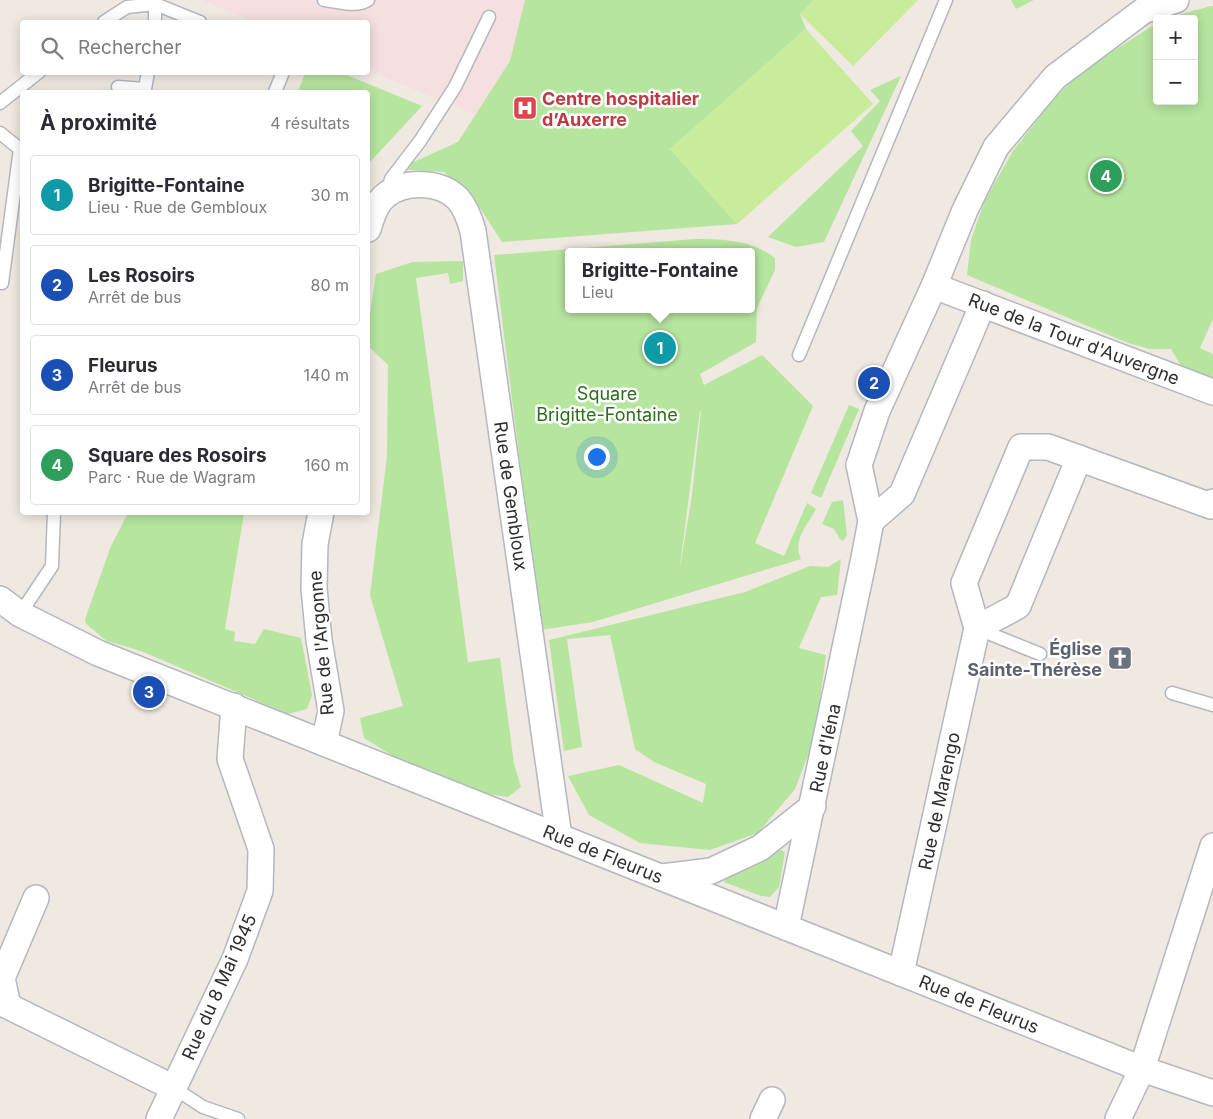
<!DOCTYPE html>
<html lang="fr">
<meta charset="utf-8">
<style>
:root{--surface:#fff;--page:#f7f7f7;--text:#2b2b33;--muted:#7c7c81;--line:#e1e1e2;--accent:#4264fb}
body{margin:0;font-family:Inter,sans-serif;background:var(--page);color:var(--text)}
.controls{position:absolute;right:15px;top:15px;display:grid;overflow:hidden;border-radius:5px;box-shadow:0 2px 12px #0003}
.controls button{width:45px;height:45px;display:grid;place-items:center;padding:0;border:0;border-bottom:1px solid var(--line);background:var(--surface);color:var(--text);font:25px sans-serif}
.you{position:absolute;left:596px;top:456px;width:18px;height:18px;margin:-12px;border:4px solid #fff;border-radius:50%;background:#1a73e8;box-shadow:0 0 0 8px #1a73e833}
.badge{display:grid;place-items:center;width:32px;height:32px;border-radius:50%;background:var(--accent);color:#fff;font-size:16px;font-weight:700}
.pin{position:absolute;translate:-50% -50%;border:2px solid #fff;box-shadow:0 1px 5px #0006}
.popup{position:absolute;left:565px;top:248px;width:190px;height:65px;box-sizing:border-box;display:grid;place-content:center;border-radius:5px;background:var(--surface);filter:drop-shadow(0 1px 4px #0005);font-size:16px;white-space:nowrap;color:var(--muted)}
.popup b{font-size:19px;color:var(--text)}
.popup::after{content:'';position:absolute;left:50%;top:100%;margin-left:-10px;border:10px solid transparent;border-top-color:var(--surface)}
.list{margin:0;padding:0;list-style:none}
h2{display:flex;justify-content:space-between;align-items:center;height:65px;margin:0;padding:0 20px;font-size:21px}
h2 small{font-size:16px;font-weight:400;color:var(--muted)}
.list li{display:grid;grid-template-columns:32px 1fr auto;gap:15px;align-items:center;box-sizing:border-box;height:80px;margin:0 10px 10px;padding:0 10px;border:1px solid var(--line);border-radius:5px}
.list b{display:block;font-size:19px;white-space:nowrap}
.list p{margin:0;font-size:16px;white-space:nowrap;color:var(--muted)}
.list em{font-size:16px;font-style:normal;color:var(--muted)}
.icon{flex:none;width:28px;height:28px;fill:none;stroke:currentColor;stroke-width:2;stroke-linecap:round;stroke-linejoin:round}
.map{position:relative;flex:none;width:1213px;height:1119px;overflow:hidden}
.search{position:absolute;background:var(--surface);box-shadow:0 2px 12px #0003;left:20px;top:20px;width:350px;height:55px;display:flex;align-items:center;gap:12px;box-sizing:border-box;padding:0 18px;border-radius:5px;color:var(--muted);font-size:19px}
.panel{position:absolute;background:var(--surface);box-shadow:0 2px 12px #0003;left:20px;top:90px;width:350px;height:425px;border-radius:5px}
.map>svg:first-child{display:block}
.medical{fill:#f5dfe0}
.green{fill:#b6e59e;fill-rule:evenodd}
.pitch{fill:#c9ec9a}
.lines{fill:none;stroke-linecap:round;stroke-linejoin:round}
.service-casing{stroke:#b4b7c1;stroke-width:15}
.minor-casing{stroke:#b4b7c1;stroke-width:28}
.service{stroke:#fff;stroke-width:12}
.minor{stroke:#fff;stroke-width:25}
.labels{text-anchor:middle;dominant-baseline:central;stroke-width:5;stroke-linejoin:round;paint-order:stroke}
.health-label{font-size:18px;font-weight:bold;fill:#be3a42;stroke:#fff;text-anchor:start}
.street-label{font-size:18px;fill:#2e2e2e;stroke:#fff}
.park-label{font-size:18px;fill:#2c6e1b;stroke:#fff}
.worship-label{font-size:18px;font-weight:bold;fill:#5b616d;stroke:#fff;text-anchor:end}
</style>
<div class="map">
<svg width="1213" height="1119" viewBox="0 0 1213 1119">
<rect width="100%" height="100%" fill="#efe9e1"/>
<path class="medical" d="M 201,0 L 729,0 L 546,145 L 368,70 L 368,22 L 254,22 Z"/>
<g class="green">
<path d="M 525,0 L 814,0 L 800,14 L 806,29 L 670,149 L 737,224 L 502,242 L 480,208 L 444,172 L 398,169 L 458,142 L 510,61 Z"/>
<path d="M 1011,0 L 1034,0 L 1016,9 Z"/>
<path d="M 1211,6 L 1213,6 L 1213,319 L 1200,348 L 1213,354 L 1213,379 L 1183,369 L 1171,349 L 1150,349 L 1128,343 L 967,275 L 971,240 L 985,200 L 1013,151 L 1052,101 L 1082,71 L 1157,23 L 1157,101 L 1194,101 L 1194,19 L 1164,19 Z"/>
<path d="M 305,73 L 342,73 L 422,106 L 370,162 L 368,171 L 368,92 L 298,92 Z"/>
<path d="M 901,76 L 824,242 L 796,247 L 768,237 L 863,146 L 851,131 L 880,101 L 870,90 Z"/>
<path d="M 695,239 C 723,239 752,240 775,258 L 775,270 L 757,308 L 756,342 L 700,374 L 704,385 L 762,355 L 813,406 L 755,543 L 784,556 L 807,503 L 816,509 C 807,526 792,540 801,559 L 593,622 L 541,630 L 494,255 ZM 569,252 L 751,252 L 751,309 L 569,309 ZM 701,411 L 692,495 L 679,573 L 700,411 Z"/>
<path d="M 463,261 L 463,281 L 450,284 L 448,273 L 416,278 L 468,662 L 500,658 L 514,764 L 521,787 L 508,797 L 473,792 L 401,761 L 364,738 L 360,718 L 403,706 L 370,595 L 387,456 L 388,365 L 368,346 L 368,327 L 376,274 L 412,262 Z"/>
<path d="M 849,405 L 859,409 L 821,498 L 811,493 Z"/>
<path d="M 843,500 L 847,535 L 843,541 L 840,539 L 834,529 L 822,524 L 832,502 Z"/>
<path d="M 128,513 L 244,513 L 225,629 L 235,632 L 234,641 L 255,644 L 264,629 L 301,638 L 312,695 L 307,709 L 288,714 L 141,651 L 107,641 L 86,624 L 85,619 L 111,546 Z"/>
<path d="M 841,559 L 837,595 L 821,597 L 799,648 L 826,655 L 815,737 L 795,789 L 758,833 L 710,850 L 640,843 L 589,815 L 568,776 L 619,765 L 703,803 L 706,784 L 654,762 L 635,749 L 610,635 L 567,639 L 582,747 L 564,751 L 549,640 L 745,592 L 810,566 L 828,567 Z"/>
<path d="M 781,850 L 785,852 L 779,887 L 770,897 L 761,896 L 724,882 L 726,877 L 760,863 Z"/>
</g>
<g class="pitch">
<path d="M 814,0 L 918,0 L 853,66 L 800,14 Z"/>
<path d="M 806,29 L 873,104 L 737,224 L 670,149 Z"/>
</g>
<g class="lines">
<defs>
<g id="service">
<path d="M 324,0 C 336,1 357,8 368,0"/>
<path d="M 104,22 L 127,7 L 155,4 L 200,22"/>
<path d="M 155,22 L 155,4"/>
<path d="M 118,87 L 145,89 L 148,72"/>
<path d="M 275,92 L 283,72"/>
<path d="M 0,103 L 39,72"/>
<path d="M 0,133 L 20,149 L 2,283"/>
<path d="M 387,193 L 391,179 L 420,141 L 455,87 L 489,17"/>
<path d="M 799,355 L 946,0"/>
<path d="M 20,614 L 52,566 L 54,512"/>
<path d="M 978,629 L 1040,654"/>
<path d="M 1172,693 L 1213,705"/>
<path d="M 174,1088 L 203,1107 L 238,1119"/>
</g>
<g id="minor">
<path d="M 368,229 C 372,217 375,204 386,195 C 406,180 441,181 458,199 C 466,208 470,220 473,231 L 559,837"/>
<path d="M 934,286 L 1213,392"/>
<path d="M 321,512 L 315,544 L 314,588 L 319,640 L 331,711 L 324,743"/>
<path d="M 871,521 L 902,494 L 983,304"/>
<path d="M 0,599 L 20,614 L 98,653 L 1142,1069 L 1213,1093"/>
<path d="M 977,628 L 964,583 L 1021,447 L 1048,447 L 1211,506 L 1213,502"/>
<path d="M 662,877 L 711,871 L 760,848 L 813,806"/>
<path d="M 36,898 L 2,978 L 8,1006 L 174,1088"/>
<path d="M 786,927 L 864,558 L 871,521 L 859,465 L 877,411 L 934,286 L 965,210 L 996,147 L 1055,77 L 1143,11 L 1176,0"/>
<path d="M 901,973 L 977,628 L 1018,606 L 1079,458"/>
<path d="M 159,1119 L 235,959 L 260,891 L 261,849 L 230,759 L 234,706"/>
<path d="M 763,1119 L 772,1100"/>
<path d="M 1118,1119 L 1142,1069 L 1213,846"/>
</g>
</defs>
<use href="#service" class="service-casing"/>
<use href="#minor" class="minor-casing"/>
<use href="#service" class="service"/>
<use href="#minor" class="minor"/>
</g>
<defs>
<symbol id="hospital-square" viewBox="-11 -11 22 22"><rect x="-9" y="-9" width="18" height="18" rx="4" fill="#e0444e" stroke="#fff"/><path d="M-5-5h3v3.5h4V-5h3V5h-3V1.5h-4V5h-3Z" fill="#fff"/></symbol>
<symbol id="church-square" viewBox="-11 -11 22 22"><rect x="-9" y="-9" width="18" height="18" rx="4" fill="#6b7280" stroke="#fff"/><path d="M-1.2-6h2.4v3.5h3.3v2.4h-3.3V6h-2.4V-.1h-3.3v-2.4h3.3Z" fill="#fff"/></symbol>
</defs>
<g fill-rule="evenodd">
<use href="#hospital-square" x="511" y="94" width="28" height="28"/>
<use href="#church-square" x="1106" y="644" width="28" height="28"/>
</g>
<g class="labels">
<g class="health-label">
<text x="542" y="98">Centre hospitalier<tspan x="542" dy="21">d’Auxerre</tspan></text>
</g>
<g class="street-label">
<text transform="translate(1074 339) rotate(21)">Rue de la Tour d'Auvergne</text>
<text transform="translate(511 496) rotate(82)">Rue de Gembloux</text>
<text transform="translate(321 643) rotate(-95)">Rue de l'Argonne</text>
<text transform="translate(825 748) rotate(-78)">Rue d'Iéna</text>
<text transform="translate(939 801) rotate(-78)">Rue de Marengo</text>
<text transform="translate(603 854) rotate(22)">Rue de Fleurus</text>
<text transform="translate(219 987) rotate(-66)">Rue du 8 Mai 1945</text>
<text transform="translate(979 1004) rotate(22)">Rue de Fleurus</text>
</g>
<g class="park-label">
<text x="607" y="393">Square<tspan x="607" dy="21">Brigitte-Fontaine</tspan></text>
</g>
<g class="worship-label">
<text x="1102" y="648">Église<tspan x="1102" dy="21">Sainte-Thérèse</tspan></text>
</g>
</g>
</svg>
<div class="controls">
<button>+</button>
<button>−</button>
</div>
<div class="you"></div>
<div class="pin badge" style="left:660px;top:348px;background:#0f9aa8">1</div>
<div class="popup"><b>Brigitte-Fontaine</b>Lieu</div>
<div class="pin badge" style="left:874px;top:383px;background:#1a4fb4">2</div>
<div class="pin badge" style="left:149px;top:692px;background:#1a4fb4">3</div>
<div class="pin badge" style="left:1106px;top:176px;background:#2e9e5b">4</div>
<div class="search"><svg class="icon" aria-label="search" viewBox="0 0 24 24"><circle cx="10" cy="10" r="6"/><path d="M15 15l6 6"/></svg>Rechercher</div>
<section class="panel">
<h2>À proximité<small>4 résultats</small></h2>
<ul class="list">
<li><span class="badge" style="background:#0f9aa8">1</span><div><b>Brigitte-Fontaine</b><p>Lieu · Rue de Gembloux</p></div><em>30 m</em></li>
<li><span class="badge" style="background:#1a4fb4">2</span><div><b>Les Rosoirs</b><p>Arrêt de bus</p></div><em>80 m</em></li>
<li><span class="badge" style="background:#1a4fb4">3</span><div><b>Fleurus</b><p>Arrêt de bus</p></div><em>140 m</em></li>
<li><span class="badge" style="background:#2e9e5b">4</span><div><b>Square des Rosoirs</b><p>Parc · Rue de Wagram</p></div><em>160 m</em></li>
</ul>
</section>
</div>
